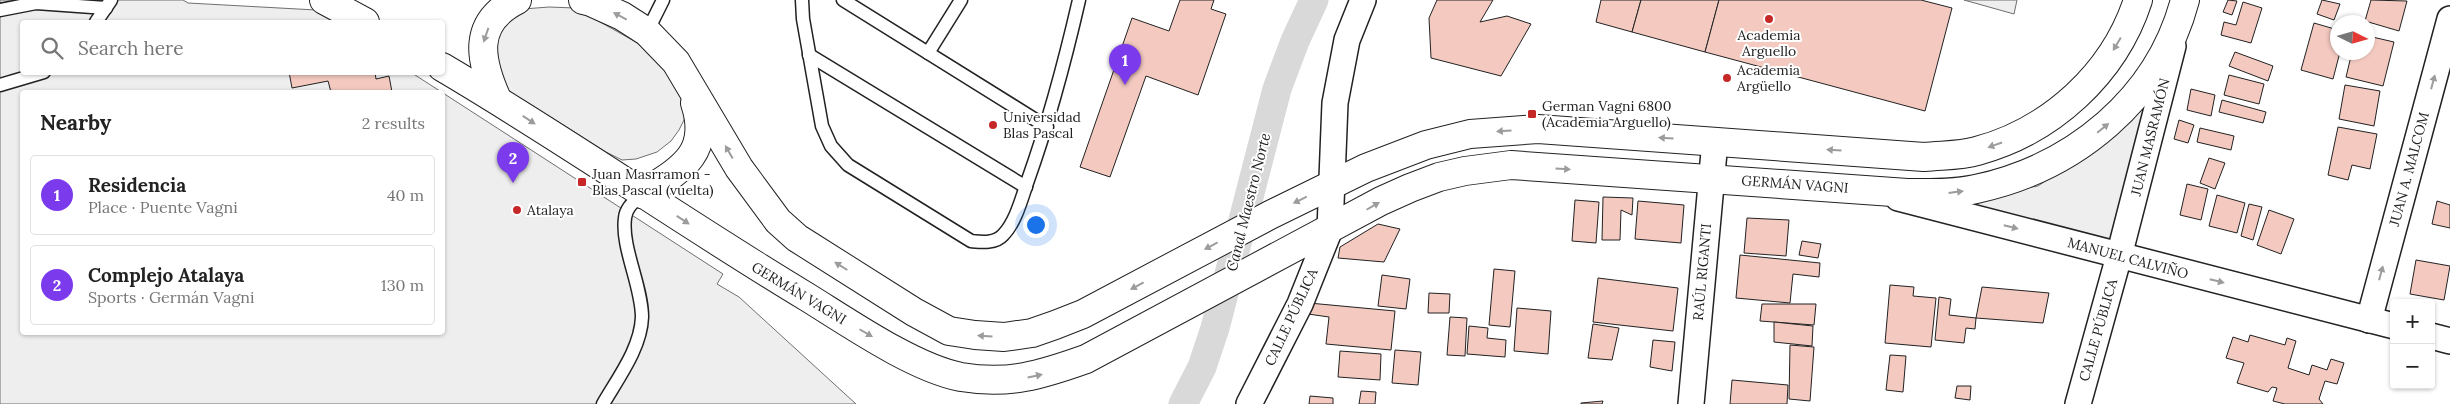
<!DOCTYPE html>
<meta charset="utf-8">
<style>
:root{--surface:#fff;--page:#f6f6f6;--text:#222;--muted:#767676;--line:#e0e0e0;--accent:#7c3aed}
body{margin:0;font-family:Lora,serif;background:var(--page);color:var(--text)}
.controls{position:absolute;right:15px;bottom:15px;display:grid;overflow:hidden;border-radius:5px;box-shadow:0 1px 4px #0004}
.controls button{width:45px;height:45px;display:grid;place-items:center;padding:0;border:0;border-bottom:1px solid var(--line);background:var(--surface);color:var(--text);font:25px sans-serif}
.compass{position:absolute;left:2330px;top:15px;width:45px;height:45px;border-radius:50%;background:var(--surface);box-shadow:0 1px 4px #0004;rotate:95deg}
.you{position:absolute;left:1035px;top:224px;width:18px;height:18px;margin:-12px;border:4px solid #fff;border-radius:50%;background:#1a73e8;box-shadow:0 0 0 8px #1a73e833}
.badge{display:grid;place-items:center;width:32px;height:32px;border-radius:50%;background:var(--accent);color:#fff;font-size:16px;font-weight:700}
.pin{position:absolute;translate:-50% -41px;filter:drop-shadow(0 1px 2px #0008)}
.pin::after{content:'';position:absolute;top:26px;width:18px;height:15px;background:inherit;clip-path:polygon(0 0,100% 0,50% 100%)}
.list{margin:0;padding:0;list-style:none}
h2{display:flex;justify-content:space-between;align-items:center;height:65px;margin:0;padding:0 20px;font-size:21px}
h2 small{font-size:16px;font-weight:400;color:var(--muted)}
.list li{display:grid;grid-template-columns:32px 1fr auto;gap:15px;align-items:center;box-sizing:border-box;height:80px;margin:0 10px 10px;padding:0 10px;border:1px solid var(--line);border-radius:5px}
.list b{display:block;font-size:19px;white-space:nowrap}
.list p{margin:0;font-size:16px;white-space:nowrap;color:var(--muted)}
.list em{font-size:16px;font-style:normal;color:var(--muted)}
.icon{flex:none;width:28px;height:28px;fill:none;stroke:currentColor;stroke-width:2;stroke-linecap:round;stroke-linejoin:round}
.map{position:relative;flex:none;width:2450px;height:404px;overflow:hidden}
.search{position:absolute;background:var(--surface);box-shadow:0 1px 4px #0004;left:20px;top:20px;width:425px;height:55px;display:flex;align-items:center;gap:12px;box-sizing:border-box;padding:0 18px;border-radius:5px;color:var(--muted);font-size:19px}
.panel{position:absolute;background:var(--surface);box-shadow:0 1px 4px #0004;left:20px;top:90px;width:425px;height:245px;border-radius:5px}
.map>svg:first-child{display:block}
.green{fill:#eee;stroke:#6f6f6f;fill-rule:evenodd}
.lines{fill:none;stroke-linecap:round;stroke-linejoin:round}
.canal{stroke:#d9d9d9;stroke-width:29}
.building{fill:#f3c9c0;stroke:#222}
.lane-casing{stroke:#222;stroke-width:15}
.street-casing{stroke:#222;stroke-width:28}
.secondary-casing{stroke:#222;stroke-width:30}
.lane{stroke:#fff;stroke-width:12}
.street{stroke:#fff;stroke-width:25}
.secondary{stroke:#fff;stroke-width:28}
.oneway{fill:#9c9c9c}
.poi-dot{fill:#c62828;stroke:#fff;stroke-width:2}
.labels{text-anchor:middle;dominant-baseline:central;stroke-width:4;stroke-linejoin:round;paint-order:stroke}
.poi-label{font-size:14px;fill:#222;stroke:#fff;text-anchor:start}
.street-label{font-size:14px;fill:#222;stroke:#fff}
.water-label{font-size:15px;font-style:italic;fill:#222;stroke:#fff}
</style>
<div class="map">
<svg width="2450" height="404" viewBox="0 0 2450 404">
<rect width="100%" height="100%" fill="#fff"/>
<g class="green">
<path d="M 0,0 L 183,0 L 188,3 L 316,10 L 335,22 L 22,22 L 22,72 L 412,73 L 723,274 L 717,284 L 739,297 L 856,404 L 0,404 ZM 22,92 L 442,92 L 442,332 L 22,332 Z"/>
<path d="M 1964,0 L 2017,0 L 2014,14 Z"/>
<path d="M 549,7 L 575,8 L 636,42 L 650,53 L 673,74 L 686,109 L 684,120 L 679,130 L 671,141 L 657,152 L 636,159 L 622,160 L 606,152 L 522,99 L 507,92 L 492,48 L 496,33 L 523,9 Z"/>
<path d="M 2153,93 L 2113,242 L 1943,202 L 2038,186 L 2104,141 Z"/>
</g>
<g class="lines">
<path class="canal" d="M 1183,404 L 1202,367 L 1215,328 L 1277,89 L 1295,41 L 1314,0"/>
</g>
<g class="building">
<path d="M 1180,0 L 1214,0 L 1211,9 L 1226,14 L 1198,95 L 1146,76 L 1110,177 L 1080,167 L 1132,18 L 1169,31 Z"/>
<path d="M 1437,0 L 1493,0 L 1480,22 L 1507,16 L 1531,24 L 1501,76 L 1431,58 L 1429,18 Z"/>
<path d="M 1601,0 L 1641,0 L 1632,32 L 1596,22 Z"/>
<path d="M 1641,0 L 1719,0 L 1705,52 L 1632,32 Z"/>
<path d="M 1719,0 L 1921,0 L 1952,8 L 1925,111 L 1705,52 Z"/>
<path d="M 2228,0 L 2237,1 L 2232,15 L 2223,12 Z"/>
<path d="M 2322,0 L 2340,4 L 2334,20 L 2317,14 Z"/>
<path d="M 2371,0 L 2407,1 L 2399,31 L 2365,21 Z"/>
<path d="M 2243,2 L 2262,8 L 2251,43 L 2221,35 L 2224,22 L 2236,25 Z"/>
<path d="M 2314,23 L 2338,30 L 2338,52 L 2340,52 L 2333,79 L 2301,70 Z"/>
<path d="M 2368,36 L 2394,42 L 2383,86 L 2346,77 L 2352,52 L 2368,52 Z"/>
<path d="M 2235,52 L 2273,66 L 2268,81 L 2229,66 Z"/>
<path d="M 289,72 L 375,72 L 376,79 L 389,76 L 392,92 L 331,92 L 328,81 L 292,88 Z"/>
<path d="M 2229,75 L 2264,84 L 2259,104 L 2224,95 Z"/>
<path d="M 2345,85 L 2380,91 L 2374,126 L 2339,119 Z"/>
<path d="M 2191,89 L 2215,95 L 2211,116 L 2187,110 Z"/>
<path d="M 2222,100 L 2266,112 L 2263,123 L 2219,112 Z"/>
<path d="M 2179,120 L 2194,125 L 2188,143 L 2174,139 Z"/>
<path d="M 2338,127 L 2377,134 L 2370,169 L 2352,165 L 2348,180 L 2328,175 Z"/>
<path d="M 2200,128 L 2234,136 L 2231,150 L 2197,142 Z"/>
<path d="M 2209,158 L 2225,163 L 2215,189 L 2200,183 Z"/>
<path d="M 2187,184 L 2208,189 L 2201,220 L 2180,215 Z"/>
<path d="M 2217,195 L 2245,203 L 2237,233 L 2209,226 Z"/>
<path d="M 1603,197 L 1633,198 L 1632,215 L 1621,210 L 1620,240 L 1602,240 Z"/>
<path d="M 1575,200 L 1599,202 L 1596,243 L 1572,241 Z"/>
<path d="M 1638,201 L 1684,205 L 1681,243 L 1635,239 Z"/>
<path d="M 2437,201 L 2450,205 L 2450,228 L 2432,224 Z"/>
<path d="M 2249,204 L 2262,207 L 2253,240 L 2241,236 Z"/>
<path d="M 2269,210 L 2294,219 L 2281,254 L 2257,245 Z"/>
<path d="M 1747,218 L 1789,220 L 1786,256 L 1744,253 Z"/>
<path d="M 1378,224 L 1400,229 L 1384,262 L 1338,258 L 1340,247 Z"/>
<path d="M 1802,241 L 1821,244 L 1818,258 L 1799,255 Z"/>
<path d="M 1740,255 L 1820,263 L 1819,277 L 1793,274 L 1790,303 L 1736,298 Z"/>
<path d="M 2416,260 L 2450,266 L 2444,300 L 2410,294 Z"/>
<path d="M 1494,269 L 1515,271 L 1510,327 L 1489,325 Z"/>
<path d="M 1382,275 L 1410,279 L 1406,309 L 1378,306 Z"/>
<path d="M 1598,278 L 1678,288 L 1673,331 L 1593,322 Z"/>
<path d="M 1890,285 L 1914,287 L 1913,296 L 1936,298 L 1931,347 L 1885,343 Z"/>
<path d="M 1982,287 L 2049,293 L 2043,323 L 1976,318 Z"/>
<path d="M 1429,293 L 1450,294 L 1449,313 L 1428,313 Z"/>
<path d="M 1939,297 L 1951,299 L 1949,315 L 1976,318 L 1975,329 L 1966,328 L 1964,343 L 1935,340 Z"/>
<path d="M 1309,303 L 1395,311 L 1391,350 L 1326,344 L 1329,317 L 1308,314 Z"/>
<path d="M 1762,304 L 1816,304 L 1814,325 L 1760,321 Z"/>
<path d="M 1517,308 L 1551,311 L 1548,354 L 1514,351 Z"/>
<path d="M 1450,317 L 1467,318 L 1465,356 L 1447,355 Z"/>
<path d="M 1774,322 L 1813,326 L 1812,346 L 1774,342 Z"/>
<path d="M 1593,324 L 1619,328 L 1612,360 L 1588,358 Z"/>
<path d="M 1469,326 L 1488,328 L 1487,338 L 1506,340 L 1505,357 L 1467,354 Z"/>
<path d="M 2250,335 L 2285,345 L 2287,338 L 2296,341 L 2288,368 L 2309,375 L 2312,365 L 2327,370 L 2331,359 L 2344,363 L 2337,384 L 2325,381 L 2319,399 L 2323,404 L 2285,404 L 2273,401 L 2277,388 L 2272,387 L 2268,392 L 2237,383 L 2244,363 L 2226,358 L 2233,337 L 2248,342 Z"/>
<path d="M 1653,340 L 1675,342 L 1672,371 L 1650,367 Z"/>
<path d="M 1790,345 L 1814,347 L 1810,401 L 1789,399 Z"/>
<path d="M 1395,350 L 1421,352 L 1418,385 L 1392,383 Z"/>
<path d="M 1340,351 L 1381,354 L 1380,380 L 1338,377 Z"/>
<path d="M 1890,355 L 1906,356 L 1903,392 L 1886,390 Z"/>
<path d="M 1732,380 L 1788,385 L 1787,404 L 1730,404 Z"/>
<path d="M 1957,386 L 1971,386 L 1970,400 L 1955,398 Z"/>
<path d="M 1361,391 L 1376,392 L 1375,404 L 1359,404 Z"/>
<path d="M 1310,396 L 1333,398 L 1333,404 L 1309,404 Z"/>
<path d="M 1603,401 L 1602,404 L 1581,404 L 1581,403 Z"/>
</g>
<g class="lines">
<defs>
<g id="lane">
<path d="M 802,0 L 803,19 L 822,126 L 831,146 L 848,165 L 971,241 C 981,242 995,244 1003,235 C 1016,222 1022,197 1028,180 C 1049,121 1065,61 1079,0"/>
<path d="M 843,0 L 1047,127"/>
<path d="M 0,10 L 36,3 L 106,8"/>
<path d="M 96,22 L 111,0"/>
<path d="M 647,32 L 663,0"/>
<path d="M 928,53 L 961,0"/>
<path d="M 809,55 L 1026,187"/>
<path d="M 0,85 L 44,72"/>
<path d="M 603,404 C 618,378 641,348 642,317 C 642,286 621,247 625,218 C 626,207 635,201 642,194"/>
</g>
<g id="street">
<path d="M 1898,198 L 2394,326"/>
<path d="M 2369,320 L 2450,19"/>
<path d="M 2431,336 L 2450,341"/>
<path d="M 1249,404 L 1300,304 L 1330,229 L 1335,103 L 1347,40 L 1363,0"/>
<path d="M 1691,404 L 1715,141"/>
<path d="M 2078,404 L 2119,256 L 2173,46"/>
</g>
<g id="secondary">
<path d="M 324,0 L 365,22"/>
<path d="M 583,0 L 591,2 L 622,16 L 647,32 L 676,62 L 739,168 L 778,221 L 797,238 L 914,312 L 949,331 L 975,335 L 1004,337 L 1032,333 L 1055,325 L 1083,314 L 1270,215 L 1366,168 L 1426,145 L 1470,134 L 1538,129 L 1924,157 C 1941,155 1960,156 1977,151 C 2051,131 2114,74 2138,0"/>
<path d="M 442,67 C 566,140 684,223 807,297 C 849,323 914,368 961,377 C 1009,385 1041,375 1086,359 L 1381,201 L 1410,188 L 1439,177 L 1465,171 L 1511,165 L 1907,193 C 1930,193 1953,194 1976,189 C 2074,168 2159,99 2185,0"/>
<path d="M 497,99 C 480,61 471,23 517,0"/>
<path d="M 642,194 C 680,170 712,154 695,103"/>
</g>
</defs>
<use href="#lane" class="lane-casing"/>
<use href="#street" class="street-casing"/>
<use href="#secondary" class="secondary-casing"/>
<use href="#lane" class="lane"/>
<use href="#street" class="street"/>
<use href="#secondary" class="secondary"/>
</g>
<defs><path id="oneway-solid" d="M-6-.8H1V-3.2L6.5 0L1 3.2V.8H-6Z" transform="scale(1.25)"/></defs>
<g class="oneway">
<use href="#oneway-solid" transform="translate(620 16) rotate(-152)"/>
<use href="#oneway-solid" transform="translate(486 35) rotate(109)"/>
<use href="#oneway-solid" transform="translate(2117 44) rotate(121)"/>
<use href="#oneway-solid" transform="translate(2433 82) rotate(-75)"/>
<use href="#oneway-solid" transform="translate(529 120) rotate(33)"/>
<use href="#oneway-solid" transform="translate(2103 128) rotate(-39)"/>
<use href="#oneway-solid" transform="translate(1504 131) rotate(176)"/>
<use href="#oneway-solid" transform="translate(1666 138) rotate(-176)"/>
<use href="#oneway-solid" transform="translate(1995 145) rotate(161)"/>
<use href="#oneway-solid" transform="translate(1834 150) rotate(-176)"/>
<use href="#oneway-solid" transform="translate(729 152) rotate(-120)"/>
<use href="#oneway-solid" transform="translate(1563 169) rotate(4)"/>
<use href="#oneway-solid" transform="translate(1956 192) rotate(-7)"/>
<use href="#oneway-solid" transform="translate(1300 200) rotate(154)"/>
<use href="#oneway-solid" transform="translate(1373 206) rotate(-30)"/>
<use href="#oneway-solid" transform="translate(683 220) rotate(33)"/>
<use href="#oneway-solid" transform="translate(2011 227) rotate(14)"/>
<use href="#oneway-solid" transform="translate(1211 246) rotate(152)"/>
<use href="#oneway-solid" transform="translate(841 266) rotate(-148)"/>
<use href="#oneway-solid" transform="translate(2381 273) rotate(-75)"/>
<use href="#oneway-solid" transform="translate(2217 281) rotate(14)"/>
<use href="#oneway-solid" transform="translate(1137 286) rotate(152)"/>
<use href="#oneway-solid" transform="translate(866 333) rotate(30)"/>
<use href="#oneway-solid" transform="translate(985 336) rotate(-177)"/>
<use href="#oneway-solid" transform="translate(1035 376) rotate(-12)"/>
</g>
<g class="poi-dot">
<circle cx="1769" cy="19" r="5"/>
<circle cx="1727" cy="78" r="5"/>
<rect x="1527" y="109" width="10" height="10" rx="2.5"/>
<circle cx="993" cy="125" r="5"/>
<rect x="577" y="177" width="10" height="10" rx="2.5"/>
<circle cx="517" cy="210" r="5"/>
</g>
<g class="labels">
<g class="poi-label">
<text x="1769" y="35" text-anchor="middle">Academia<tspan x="1769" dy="16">Arguello</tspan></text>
<text x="1737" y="70">Academia<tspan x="1737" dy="16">Argüello</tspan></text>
<text x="1542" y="106">German Vagni 6800<tspan x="1542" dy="16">(Academia Arguello)</tspan></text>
<text x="1003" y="117">Universidad<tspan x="1003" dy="16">Blas Pascal</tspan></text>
<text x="592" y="174">Juan Masrramon -<tspan x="592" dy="16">Blas Pascal (vuelta)</tspan></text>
<text x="527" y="210">Atalaya</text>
</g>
<g class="street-label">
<text transform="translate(2150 137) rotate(-76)">JUAN MASRAMÓN</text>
<text transform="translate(2409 169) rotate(-75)">JUAN A. MALCOM</text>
<text transform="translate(1795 184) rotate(4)">GERMÁN VAGNI</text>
<text transform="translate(2128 258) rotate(15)">MANUEL CALVIÑO</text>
<text transform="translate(1702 272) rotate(-85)">RAÚL RIGANTI</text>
<text transform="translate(799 293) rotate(31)">GERMÁN VAGNI</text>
<text transform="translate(1291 317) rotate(-65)">CALLE PÚBLICA</text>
<text transform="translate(2098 330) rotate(-74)">CALLE PÚBLICA</text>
</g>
<g class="water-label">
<text transform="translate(1248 202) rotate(-76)">Canal Maestro Norte</text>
</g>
</g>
</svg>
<div class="controls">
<button>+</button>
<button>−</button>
</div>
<svg class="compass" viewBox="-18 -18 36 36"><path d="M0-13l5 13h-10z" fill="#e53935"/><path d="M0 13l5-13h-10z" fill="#767676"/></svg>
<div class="you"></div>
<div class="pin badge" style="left:1125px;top:85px">1</div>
<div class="pin badge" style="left:513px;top:183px">2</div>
<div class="search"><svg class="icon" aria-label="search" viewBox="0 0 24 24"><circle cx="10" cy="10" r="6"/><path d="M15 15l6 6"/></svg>Search here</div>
<section class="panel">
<h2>Nearby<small>2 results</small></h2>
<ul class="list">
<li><span class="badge">1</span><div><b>Residencia</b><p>Place · Puente Vagni</p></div><em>40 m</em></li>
<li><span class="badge">2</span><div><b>Complejo Atalaya</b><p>Sports · Germán Vagni</p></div><em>130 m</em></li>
</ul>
</section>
</div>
